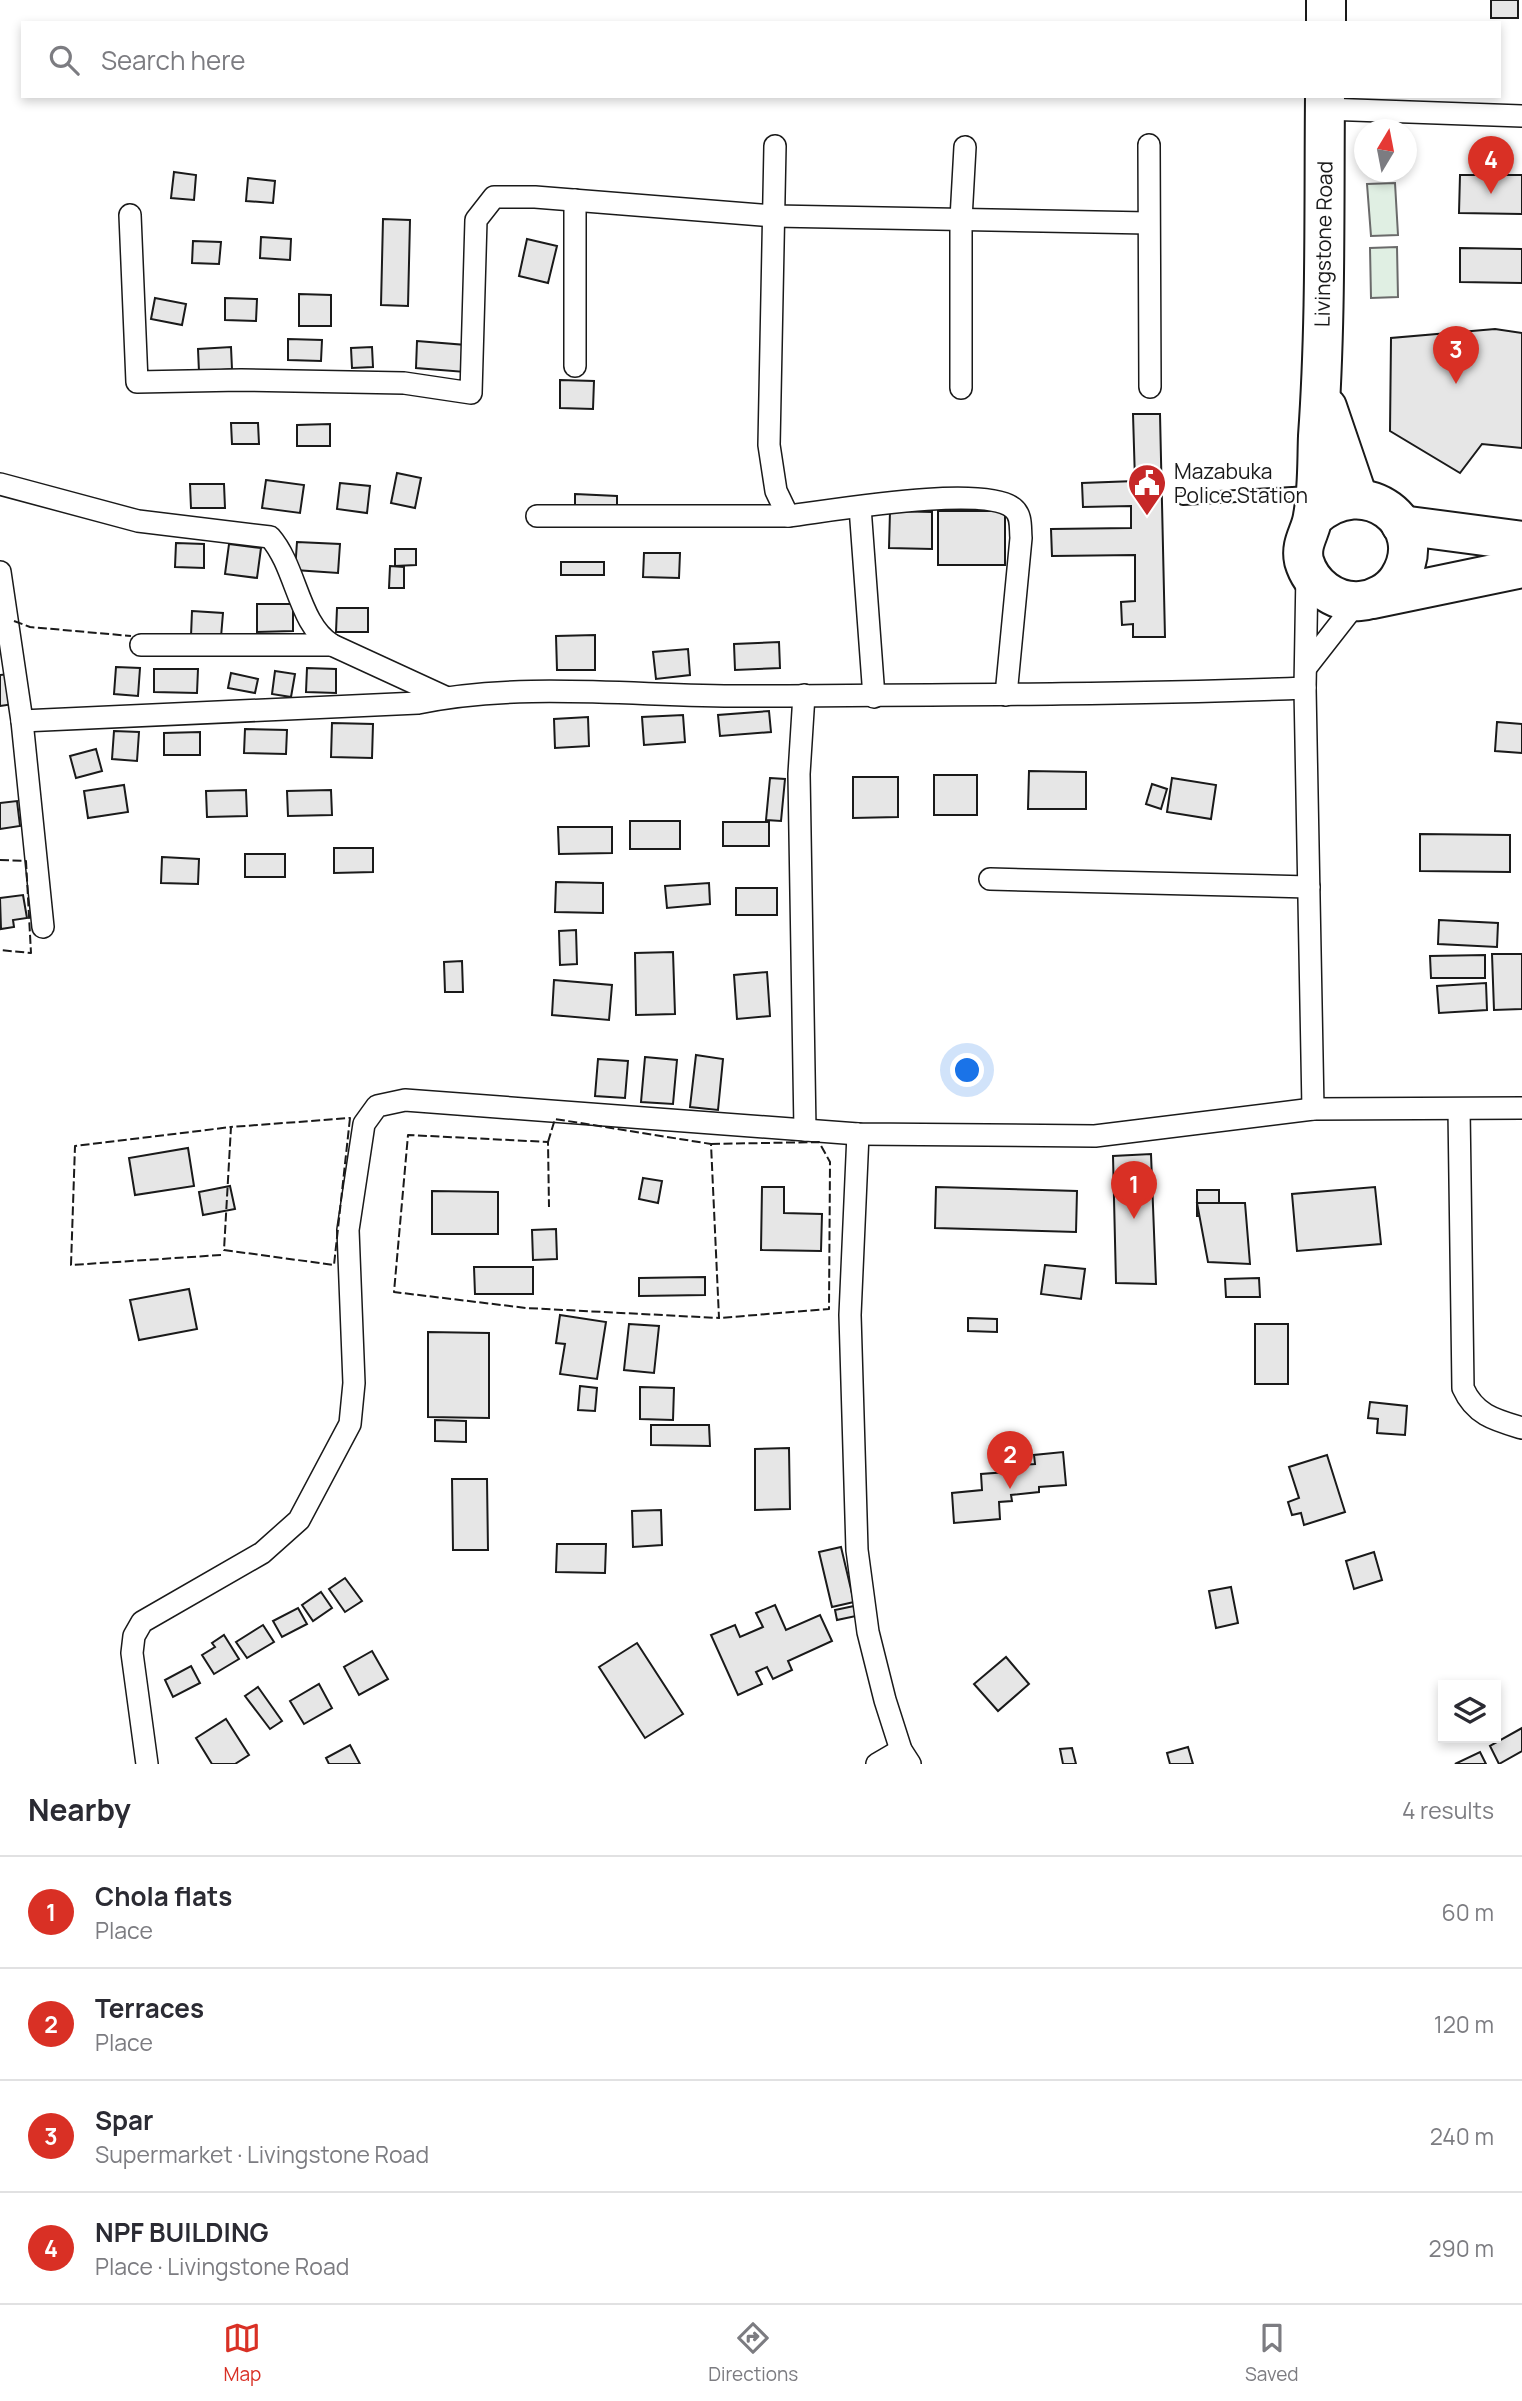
<!DOCTYPE html>
<meta charset="utf-8">
<style>
:root{--surface:#fff;--page:#f7f7f7;--text:#2b2b33;--muted:#7c7c81;--line:#e1e1e2;--accent:#d93025}
body{margin:0;font-family:Manrope,sans-serif;background:var(--page);color:var(--text)}
.controls{position:absolute;right:21px;bottom:21px;display:grid;overflow:hidden;border-radius:0px;box-shadow:0 4px 10px #0003}
.controls button{width:63px;height:63px;display:grid;place-items:center;padding:0;border:0;border-bottom:2px solid var(--line);background:var(--surface);color:var(--text);font:35px sans-serif}
.compass{position:absolute;left:1354px;top:119px;width:63px;height:63px;border-radius:50%;background:var(--surface);box-shadow:0 4px 10px #0003;rotate:10deg}
.you{position:absolute;left:968px;top:1071px;width:24px;height:24px;margin:-18px;border:5px solid #fff;border-radius:50%;background:#1a73e8;box-shadow:0 0 0 10px #1a73e833}
.badge{display:grid;place-items:center;width:46px;height:46px;border-radius:50%;background:var(--accent);color:#fff;font-size:23px;font-weight:700}
.pin{position:absolute;translate:-50% -58px;filter:drop-shadow(0 2px 4px #0008)}
.pin::after{content:'';position:absolute;top:37px;width:24px;height:21px;background:inherit;clip-path:polygon(0 0,100% 0,50% 100%)}
.list{margin:0;padding:0;list-style:none}
h2{display:flex;justify-content:space-between;align-items:center;height:91px;margin:0;padding:0 28px;font-size:30px}
h2 small{font-size:23px;font-weight:400;color:var(--muted)}
.list li{display:grid;grid-template-columns:46px 1fr auto;gap:21px;align-items:center;box-sizing:border-box;height:112px;padding:0 28px;border-top:2px solid var(--line)}
.list b{display:block;font-size:26px;white-space:nowrap}
.list p{margin:0;font-size:23px;white-space:nowrap;color:var(--muted)}
.list em{font-size:23px;font-style:normal;color:var(--muted)}
.icon{flex:none;width:38px;height:38px;fill:none;stroke:currentColor;stroke-width:2;stroke-linecap:round;stroke-linejoin:round}
.map{position:relative;flex:none;width:1522px;height:1764px;overflow:hidden}
.search{position:absolute;background:var(--surface);box-shadow:0 4px 10px #0003;left:21px;right:21px;top:21px;height:77px;display:flex;align-items:center;gap:18px;box-sizing:border-box;padding:0 24px;border-radius:0px;color:var(--muted);font-size:26px}
.sheet{height:539px;background:var(--surface)}
nav{display:flex;justify-content:space-around;align-items:center;box-sizing:border-box;height:98px;border-top:2px solid var(--line);background:var(--surface);font-size:19px;color:var(--muted)}
nav a{display:grid;justify-items:center;gap:4px}
nav .on{color:var(--accent)}
.map>svg:first-child{display:block}
.green{fill:#e0efe3;stroke:#6a6a6a;stroke-width:2}
.building{fill:#e6e6e6;stroke:#1a1a1a;stroke-width:2}
.lines{fill:none;stroke-linecap:round;stroke-linejoin:round}
.lane-casing{stroke:#1a1a1a;stroke-width:14}
.street-casing{stroke:#1a1a1a;stroke-width:24}
.highway-casing{stroke:#1a1a1a;stroke-width:42}
.lane{stroke:#fff;stroke-width:10}
.street{stroke:#fff;stroke-width:21}
.highway{stroke:#fff;stroke-width:38}
.fence{stroke:#1a1a1a;stroke-width:2;stroke-dasharray:9 3.5;stroke-linecap:butt}
.labels{text-anchor:middle;dominant-baseline:central;stroke-width:5;stroke-linejoin:round;paint-order:stroke}
.street-label{font-size:21px;fill:#1a1a1a;stroke:#fff}
.poi-label{font-size:21px;fill:#1a1a1a;stroke:#fff;text-anchor:start}
</style>
<div class="map">
<svg width="1522" height="1764" viewBox="0 0 1522 1764">
<rect width="100%" height="100%" fill="#fff"/>
<g class="green">
<path d="M 1395,183 L 1398,235 L 1371,236 L 1367,184 Z"/>
<path d="M 1397,247 L 1398,297 L 1371,298 L 1370,248 Z"/>
</g>
<g class="building">
<rect x="1491" y="0" width="27" height="18"/>
<path d="M 174,172 L 196,175 L 194,200 L 171,198 Z"/>
<path d="M 1460,175 L 1522,175 L 1522,214 L 1459,213 Z"/>
<path d="M 248,178 L 275,181 L 273,203 L 246,201 Z"/>
<path d="M 383,219 L 410,220 L 408,306 L 381,305 Z"/>
<path d="M 261,237 L 291,239 L 290,260 L 260,258 Z"/>
<path d="M 527,239 L 557,246 L 548,283 L 519,276 Z"/>
<path d="M 193,241 L 221,242 L 219,264 L 192,263 Z"/>
<path d="M 1460,248 L 1522,249 L 1522,283 L 1460,282 Z"/>
<path d="M 299,294 L 331,295 L 331,326 L 299,326 Z"/>
<path d="M 155,298 L 186,304 L 182,325 L 151,319 Z"/>
<path d="M 225,298 L 257,299 L 256,321 L 225,320 Z"/>
<path d="M 1495,329 L 1522,333 L 1522,448 L 1482,444 L 1460,473 L 1390,431 L 1391,338 Z"/>
<path d="M 288,339 L 322,340 L 321,361 L 288,360 Z"/>
<path d="M 417,341 L 466,345 L 465,372 L 416,368 Z"/>
<path d="M 231,347 L 232,369 L 199,372 L 198,349 Z"/>
<path d="M 372,347 L 373,367 L 352,368 L 351,348 Z"/>
<path d="M 560,380 L 594,381 L 593,409 L 560,408 Z"/>
<path d="M 1133,414 L 1160,414 L 1165,637 L 1133,637 L 1133,624 L 1122,625 L 1121,602 L 1135,601 L 1135,555 L 1052,556 L 1051,529 L 1131,528 L 1131,506 L 1083,507 L 1082,483 L 1135,481 Z"/>
<path d="M 231,423 L 258,423 L 259,444 L 232,444 Z"/>
<path d="M 330,424 L 330,446 L 297,446 L 297,425 Z"/>
<path d="M 397,473 L 421,478 L 415,508 L 391,503 Z"/>
<path d="M 266,480 L 304,485 L 300,513 L 262,508 Z"/>
<path d="M 340,483 L 370,486 L 367,513 L 337,509 Z"/>
<path d="M 190,484 L 224,484 L 225,508 L 191,508 Z"/>
<path d="M 575,494 L 617,496 L 617,513 L 575,511 Z"/>
<path d="M 890,511 L 932,512 L 932,549 L 889,548 Z"/>
<rect x="938" y="511" width="67" height="54"/>
<path d="M 297,542 L 340,544 L 338,573 L 295,570 Z"/>
<path d="M 176,543 L 204,544 L 204,568 L 175,567 Z"/>
<path d="M 229,544 L 261,548 L 257,578 L 225,574 Z"/>
<path d="M 395,549 L 416,549 L 416,565 L 395,566 Z"/>
<path d="M 644,553 L 680,553 L 679,578 L 643,577 Z"/>
<rect x="561" y="562" width="43" height="13"/>
<path d="M 390,566 L 404,567 L 404,588 L 389,588 Z"/>
<path d="M 257,604 L 293,604 L 293,631 L 257,632 Z"/>
<path d="M 337,608 L 368,608 L 368,632 L 336,632 Z"/>
<path d="M 192,611 L 223,613 L 221,637 L 191,636 Z"/>
<path d="M 595,635 L 595,670 L 557,670 L 556,636 Z"/>
<path d="M 779,642 L 780,668 L 735,670 L 734,644 Z"/>
<path d="M 688,649 L 690,675 L 656,679 L 653,652 Z"/>
<path d="M 116,667 L 140,668 L 138,696 L 114,694 Z"/>
<path d="M 307,668 L 336,669 L 336,693 L 306,692 Z"/>
<path d="M 154,669 L 198,669 L 197,693 L 154,692 Z"/>
<path d="M 275,671 L 295,674 L 291,697 L 272,694 Z"/>
<path d="M 231,673 L 258,679 L 255,693 L 228,688 Z"/>
<path d="M 10,674 L 14,704 L 0,706 L 0,675 Z"/>
<path d="M 769,711 L 771,732 L 720,736 L 718,715 Z"/>
<path d="M 683,715 L 685,742 L 644,745 L 642,717 Z"/>
<path d="M 588,717 L 589,746 L 555,748 L 554,719 Z"/>
<path d="M 1497,722 L 1522,724 L 1522,753 L 1495,751 Z"/>
<path d="M 332,723 L 373,724 L 372,758 L 331,757 Z"/>
<path d="M 245,729 L 287,730 L 286,754 L 244,753 Z"/>
<path d="M 114,731 L 139,732 L 137,761 L 112,759 Z"/>
<path d="M 200,732 L 200,755 L 164,755 L 164,733 Z"/>
<path d="M 96,749 L 102,771 L 76,778 L 70,756 Z"/>
<path d="M 1029,771 L 1086,772 L 1086,809 L 1028,809 Z"/>
<rect x="934" y="775" width="43" height="40"/>
<path d="M 853,777 L 898,777 L 898,817 L 853,818 Z"/>
<path d="M 770,778 L 785,779 L 781,821 L 766,820 Z"/>
<path d="M 1172,778 L 1216,785 L 1211,819 L 1167,812 Z"/>
<path d="M 1152,784 L 1167,789 L 1161,809 L 1146,804 Z"/>
<path d="M 124,785 L 128,812 L 88,818 L 84,791 Z"/>
<path d="M 246,790 L 247,816 L 207,817 L 206,791 Z"/>
<path d="M 331,790 L 332,815 L 288,816 L 287,791 Z"/>
<path d="M 17,801 L 20,826 L 0,829 L 0,803 Z"/>
<rect x="630" y="821" width="50" height="28"/>
<rect x="723" y="822" width="46" height="24"/>
<path d="M 558,827 L 612,827 L 612,853 L 559,854 Z"/>
<path d="M 1420,834 L 1510,835 L 1510,872 L 1420,871 Z"/>
<path d="M 334,848 L 373,848 L 373,872 L 334,873 Z"/>
<rect x="245" y="854" width="40" height="23"/>
<path d="M 162,857 L 199,859 L 198,884 L 161,883 Z"/>
<path d="M 556,882 L 603,883 L 603,913 L 555,912 Z"/>
<path d="M 709,883 L 710,904 L 667,908 L 665,886 Z"/>
<rect x="736" y="888" width="41" height="27"/>
<path d="M 23,895 L 27,918 L 13,920 L 14,927 L 1,929 L 0,898 Z"/>
<path d="M 1439,920 L 1498,923 L 1497,947 L 1438,944 Z"/>
<path d="M 576,930 L 577,964 L 560,965 L 559,931 Z"/>
<path d="M 673,952 L 675,1014 L 636,1015 L 635,953 Z"/>
<path d="M 1492,954 L 1522,954 L 1522,1009 L 1494,1010 Z"/>
<path d="M 1485,955 L 1485,978 L 1431,978 L 1430,956 Z"/>
<path d="M 462,961 L 463,992 L 445,992 L 444,962 Z"/>
<path d="M 767,972 L 770,1016 L 737,1019 L 734,975 Z"/>
<path d="M 554,980 L 612,985 L 609,1020 L 552,1015 Z"/>
<path d="M 1486,983 L 1487,1010 L 1439,1013 L 1437,986 Z"/>
<path d="M 696,1055 L 723,1059 L 718,1110 L 690,1107 Z"/>
<path d="M 645,1057 L 677,1060 L 673,1104 L 641,1102 Z"/>
<path d="M 598,1059 L 628,1061 L 625,1098 L 595,1096 Z"/>
<path d="M 188,1148 L 194,1186 L 135,1195 L 129,1158 Z"/>
<path d="M 1151,1154 L 1156,1284 L 1116,1283 L 1113,1156 Z"/>
<path d="M 643,1178 L 662,1181 L 658,1203 L 639,1199 Z"/>
<path d="M 230,1186 L 235,1209 L 203,1215 L 199,1192 Z"/>
<path d="M 762,1187 L 784,1187 L 784,1213 L 822,1214 L 821,1251 L 761,1250 Z"/>
<path d="M 936,1187 L 1077,1191 L 1076,1232 L 935,1228 Z"/>
<path d="M 1375,1187 L 1381,1244 L 1297,1251 L 1292,1194 Z"/>
<rect x="1197" y="1190" width="22" height="26"/>
<path d="M 432,1191 L 498,1192 L 498,1234 L 432,1234 Z"/>
<path d="M 1197,1203 L 1245,1203 L 1250,1264 L 1208,1262 Z"/>
<path d="M 556,1229 L 557,1259 L 533,1260 L 532,1230 Z"/>
<path d="M 1045,1265 L 1085,1269 L 1081,1299 L 1041,1294 Z"/>
<path d="M 474,1267 L 533,1267 L 533,1294 L 475,1294 Z"/>
<path d="M 705,1277 L 705,1295 L 639,1296 L 639,1278 Z"/>
<path d="M 1259,1278 L 1260,1297 L 1226,1297 L 1225,1279 Z"/>
<path d="M 189,1289 L 197,1329 L 139,1340 L 130,1300 Z"/>
<path d="M 560,1315 L 606,1322 L 597,1379 L 560,1374 L 565,1344 L 556,1343 Z"/>
<path d="M 968,1318 L 997,1319 L 997,1332 L 968,1331 Z"/>
<path d="M 629,1324 L 659,1326 L 654,1373 L 624,1370 Z"/>
<rect x="1255" y="1324" width="33" height="60"/>
<path d="M 428,1332 L 489,1333 L 489,1418 L 428,1417 Z"/>
<path d="M 580,1386 L 597,1388 L 595,1411 L 578,1410 Z"/>
<path d="M 640,1387 L 674,1388 L 673,1420 L 640,1419 Z"/>
<path d="M 1370,1402 L 1407,1406 L 1405,1435 L 1377,1433 L 1378,1419 L 1368,1418 Z"/>
<path d="M 435,1420 L 466,1421 L 466,1442 L 435,1441 Z"/>
<path d="M 651,1425 L 709,1425 L 710,1446 L 651,1445 Z"/>
<path d="M 789,1448 L 790,1509 L 755,1510 L 755,1449 Z"/>
<path d="M 1063,1452 L 1066,1485 L 1039,1487 L 1039,1492 L 1011,1495 L 1012,1501 L 999,1502 L 1000,1519 L 954,1523 L 952,1493 L 982,1490 L 981,1474 L 1007,1472 L 1006,1466 L 1035,1464 L 1034,1455 Z"/>
<path d="M 1327,1455 L 1345,1512 L 1304,1525 L 1301,1513 L 1292,1515 L 1288,1502 L 1299,1498 L 1289,1467 Z"/>
<path d="M 452,1479 L 487,1479 L 488,1550 L 453,1550 Z"/>
<path d="M 661,1510 L 662,1545 L 633,1547 L 632,1511 Z"/>
<path d="M 557,1544 L 606,1544 L 605,1573 L 556,1572 Z"/>
<path d="M 841,1547 L 854,1602 L 832,1607 L 819,1552 Z"/>
<path d="M 1374,1552 L 1382,1580 L 1354,1589 L 1346,1561 Z"/>
<path d="M 345,1578 L 362,1601 L 345,1612 L 329,1589 Z"/>
<path d="M 1231,1587 L 1238,1623 L 1216,1628 L 1209,1591 Z"/>
<path d="M 321,1592 L 332,1608 L 313,1621 L 302,1605 Z"/>
<path d="M 775,1605 L 786,1630 L 820,1615 L 832,1641 L 788,1661 L 792,1670 L 773,1679 L 767,1667 L 756,1672 L 762,1684 L 738,1695 L 711,1635 L 735,1625 L 740,1637 L 763,1627 L 756,1613 Z"/>
<path d="M 854,1606 L 856,1616 L 837,1620 L 835,1610 Z"/>
<path d="M 298,1608 L 307,1624 L 282,1637 L 273,1621 Z"/>
<path d="M 263,1625 L 274,1642 L 247,1658 L 236,1642 Z"/>
<path d="M 224,1635 L 239,1659 L 214,1674 L 202,1655 L 215,1647 L 212,1643 Z"/>
<path d="M 637,1643 L 683,1714 L 645,1738 L 599,1667 Z"/>
<path d="M 372,1651 L 388,1679 L 359,1695 L 344,1667 Z"/>
<path d="M 1006,1657 L 1029,1684 L 998,1711 L 974,1684 Z"/>
<path d="M 191,1666 L 200,1683 L 173,1697 L 165,1680 Z"/>
<path d="M 319,1684 L 332,1708 L 304,1724 L 290,1701 Z"/>
<path d="M 258,1687 L 282,1721 L 270,1729 L 245,1696 Z"/>
<path d="M 226,1719 L 249,1755 L 235,1764 L 212,1764 L 196,1738 Z"/>
<path d="M 1522,1728 L 1522,1751 L 1499,1764 L 1490,1746 Z"/>
<path d="M 350,1745 L 360,1764 L 329,1764 L 326,1758 Z"/>
<path d="M 1188,1747 L 1193,1764 L 1170,1764 L 1167,1753 Z"/>
<path d="M 1072,1748 L 1076,1764 L 1063,1764 L 1060,1749 Z"/>
<path d="M 1480,1752 L 1486,1764 L 1455,1764 Z"/>
</g>
<g class="lines">
<defs>
<path id="lane" d="M 1183,499 L 1310,492"/>
<g id="street">
<path d="M 1325,109 L 1522,116"/>
<path d="M 1149,145 L 1150,387"/>
<path d="M 775,146 L 769,445 L 776,491 L 788,516 C 830,511 983,484 1013,508 C 1022,515 1020,527 1021,538 L 1006,695"/>
<path d="M 130,215 L 137,382 L 241,380 L 404,383 L 471,393 L 476,220 L 494,197 L 535,197 L 774,216 L 1148,223"/>
<path d="M 575,366 L 575,200"/>
<path d="M 961,388 L 961,219 L 965,147"/>
<path d="M 0,484 L 138,521 L 270,537 C 297,568 298,624 332,645 L 445,697"/>
<path d="M 860,507 L 874,697"/>
<path d="M 537,516 L 788,516"/>
<path d="M 0,572 L 22,721 L 418,703 C 524,681 642,697 750,696 C 935,695 1120,695 1305,688"/>
<path d="M 1307,572 L 1305,688 L 1313,1109"/>
<path d="M 141,645 L 332,645"/>
<path d="M 1307,666 L 1357,602"/>
<path d="M 804,695 L 799,774 L 805,1130"/>
<path d="M 22,721 L 43,927"/>
<path d="M 990,879 L 1309,887"/>
<path d="M 1459,1109 L 1463,1388 C 1475,1415 1495,1420 1522,1428"/>
<path d="M 858,1134 L 850,1315 L 857,1550 L 868,1632 L 885,1700 L 901,1750 L 910,1764"/>
<path d="M 147,1764 L 132,1653 L 134,1636 L 142,1622 L 262,1553 L 299,1520 L 350,1424 L 354,1383 L 348,1230 L 364,1124 L 377,1106 L 405,1100 L 858,1134 L 1095,1136 L 1313,1109 L 1522,1108"/>
<path d="M 877,1764 L 901,1750"/>
</g>
<g id="highway">
<path d="M 1326,23 L 1326,0"/>
<path d="M 1327,407 L 1358,498"/>
<path d="M 1313,518 C 1364,470 1433,524 1399,578 C 1391,591 1375,600 1360,601 C 1334,603 1311,585 1304,561 C 1300,543 1311,532 1313,516 C 1318,490 1317,462 1318,436 C 1326,323 1324,209 1325,96"/>
<path d="M 1401,525 L 1522,541"/>
<path d="M 1373,599 L 1522,568"/>
</g>
</defs>
<use href="#lane" class="lane-casing"/>
<use href="#street" class="street-casing"/>
<use href="#highway" class="highway-casing"/>
<use href="#lane" class="lane"/>
<use href="#street" class="street"/>
<use href="#highway" class="highway"/>
<g class="fence">
<path d="M 14,621 L 30,627 L 131,636"/>
<path d="M 0,860 L 26,861 L 31,953 L 0,950"/>
<path d="M 350,1118 L 334,1265 L 224,1250 L 231,1127 Z"/>
<path d="M 548,1142 L 555,1119 L 711,1144 L 719,1318 L 526,1308 L 394,1292 L 408,1135 L 548,1142 L 549,1207"/>
<path d="M 711,1144 L 819,1142 L 830,1162 L 829,1309 L 719,1318"/>
<path d="M 221,1255 L 71,1265 L 75,1146 L 231,1127"/>
</g>
</g>
<defs>
<symbol id="civic-pin" viewBox="-11 -11 22 30"><path d="M0 17L-7.5 6A9.5 9.5 0 1 1 7.5 6Z" fill="#c62828" stroke="#fff"/><path d="M-.6-6.5H3V-4.5H.6V-3L4-1V1h2V6H-6V1h2V-1L-.6-3ZM-1.2 2.5V6h2.4V2.5Z" fill="#fff"/></symbol>
</defs>
<g fill-rule="evenodd">
<use href="#civic-pin" x="1125" y="461" width="44" height="60"/>
</g>
<g class="labels">
<g class="street-label">
<text transform="translate(1323 244) rotate(-89)">Livingstone Road</text>
</g>
<g class="poi-label">
<text x="1174" y="471">Mazabuka<tspan x="1174" dy="24">Police Station</tspan></text>
</g>
</g>
</svg>
<div class="controls">
<button><svg class="icon" aria-label="layers" viewBox="0 0 24 24"><path d="M12 4l9 5-9 5-9-5zM3 14l9 5 9-5"/></svg></button>
</div>
<svg class="compass" viewBox="-18 -18 36 36"><path d="M0-13l5 13h-10z" fill="#e53935"/><path d="M0 13l5-13h-10z" fill="#7c7c81"/></svg>
<div class="you"></div>
<div class="pin badge" style="left:1134px;top:1219px">1</div>
<div class="pin badge" style="left:1010px;top:1489px">2</div>
<div class="pin badge" style="left:1456px;top:384px">3</div>
<div class="pin badge" style="left:1491px;top:194px">4</div>
<div class="search"><svg class="icon" aria-label="search" viewBox="0 0 24 24"><circle cx="10" cy="10" r="6"/><path d="M15 15l6 6"/></svg>Search here</div>
</div>
<section class="sheet">
<h2>Nearby<small>4 results</small></h2>
<ul class="list">
<li><span class="badge">1</span><div><b>Chola flats</b><p>Place</p></div><em>60 m</em></li>
<li><span class="badge">2</span><div><b>Terraces</b><p>Place</p></div><em>120 m</em></li>
<li><span class="badge">3</span><div><b>Spar</b><p>Supermarket · Livingstone Road</p></div><em>240 m</em></li>
<li><span class="badge">4</span><div><b>NPF BUILDING</b><p>Place · Livingstone Road</p></div><em>290 m</em></li>
</ul>
</section>
<nav>
<a class="on"><svg class="icon" aria-label="map" viewBox="0 0 24 24"><path d="M3 6l6-2 6 2 6-2v14l-6 2-6-2-6 2zM9 4v14M15 6v14"/></svg>Map</a>
<a><svg class="icon" aria-label="directions" viewBox="0 0 24 24"><path d="M12 3l9 9-9 9-9-9zM9 14v-3h6M13 9l2 2-2 2"/></svg>Directions</a>
<a><svg class="icon" aria-label="saved" viewBox="0 0 24 24"><path d="M7 4h10v16l-5-4-5 4z"/></svg>Saved</a>
</nav>
